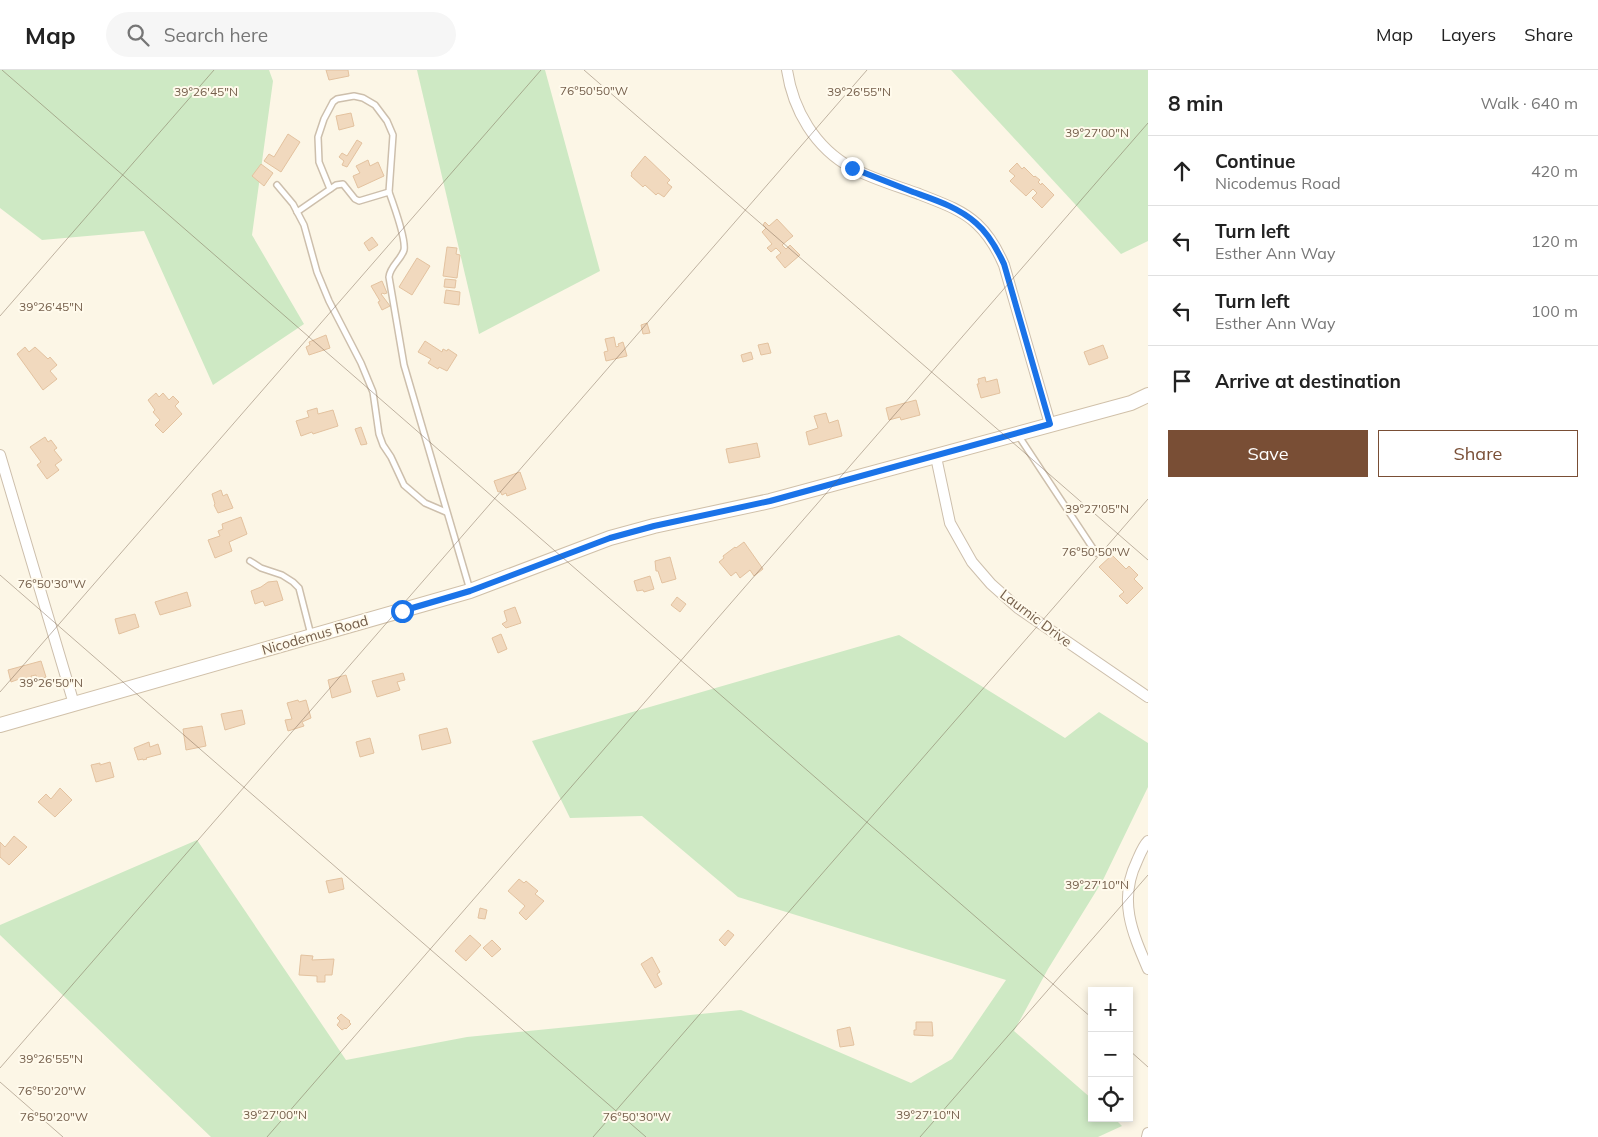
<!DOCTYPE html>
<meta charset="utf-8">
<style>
:root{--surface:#fff;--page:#f6f6f6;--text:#222;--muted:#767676;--line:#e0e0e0;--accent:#794e35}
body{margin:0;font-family:Mulish,sans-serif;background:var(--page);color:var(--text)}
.controls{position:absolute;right:15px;bottom:15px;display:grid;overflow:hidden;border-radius:0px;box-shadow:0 2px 8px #0003}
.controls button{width:45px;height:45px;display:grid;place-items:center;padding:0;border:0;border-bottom:1px solid var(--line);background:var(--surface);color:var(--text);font:25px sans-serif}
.stop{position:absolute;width:15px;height:15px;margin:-11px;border:4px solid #1a73e8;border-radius:50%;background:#fff}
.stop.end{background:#1a73e8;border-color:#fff;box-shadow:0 1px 5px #0008}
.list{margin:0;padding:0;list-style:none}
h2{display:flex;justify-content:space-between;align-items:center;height:65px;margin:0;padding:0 20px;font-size:21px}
h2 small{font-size:16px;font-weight:400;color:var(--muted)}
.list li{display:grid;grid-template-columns:32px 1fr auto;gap:15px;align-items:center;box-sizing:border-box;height:70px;padding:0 20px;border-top:1px solid var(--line)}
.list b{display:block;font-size:19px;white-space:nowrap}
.list p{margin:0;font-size:16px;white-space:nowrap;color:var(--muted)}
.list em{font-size:16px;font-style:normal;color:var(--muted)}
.actions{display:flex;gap:10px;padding:15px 20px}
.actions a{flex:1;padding:11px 0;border:1px solid var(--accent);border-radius:0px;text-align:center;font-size:18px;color:var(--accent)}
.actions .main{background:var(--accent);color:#fff}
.icon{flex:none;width:28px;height:28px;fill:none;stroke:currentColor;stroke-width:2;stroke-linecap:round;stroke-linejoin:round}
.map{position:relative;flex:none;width:1148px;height:1067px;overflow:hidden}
header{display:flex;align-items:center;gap:30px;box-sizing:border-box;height:70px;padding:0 25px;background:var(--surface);border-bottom:1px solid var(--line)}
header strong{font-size:24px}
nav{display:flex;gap:28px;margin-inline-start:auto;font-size:18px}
.search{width:350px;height:45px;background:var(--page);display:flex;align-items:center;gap:12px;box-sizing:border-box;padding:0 18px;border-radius:28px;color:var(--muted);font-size:19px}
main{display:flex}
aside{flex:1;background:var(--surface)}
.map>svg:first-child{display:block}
.green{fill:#cee9c4}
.building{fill:#f1d9be;stroke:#e3c29f}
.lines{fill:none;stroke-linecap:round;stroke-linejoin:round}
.lane-casing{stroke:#cdbfac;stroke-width:8}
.street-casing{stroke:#cdbfac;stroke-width:12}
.secondary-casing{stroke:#d0c0a9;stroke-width:16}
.lane{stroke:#fff;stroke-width:5}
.street{stroke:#fff;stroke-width:10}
.secondary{stroke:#fff;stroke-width:14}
.route{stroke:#1a73e8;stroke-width:6}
.ticks{fill:none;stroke:#755f4b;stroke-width:1;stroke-opacity:0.45}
.labels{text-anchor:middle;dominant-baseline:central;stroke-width:4;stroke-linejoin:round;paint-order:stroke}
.street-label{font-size:14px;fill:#755f4b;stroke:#fffaec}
.ticks-label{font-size:12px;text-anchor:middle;fill:#755f4b;stroke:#fffaec;stroke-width:4;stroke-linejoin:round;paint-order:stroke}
</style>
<header>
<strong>Map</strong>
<div class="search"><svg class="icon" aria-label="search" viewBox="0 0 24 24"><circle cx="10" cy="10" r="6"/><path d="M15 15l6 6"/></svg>Search here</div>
<nav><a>Map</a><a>Layers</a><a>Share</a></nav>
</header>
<main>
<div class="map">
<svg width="1148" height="1067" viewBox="0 0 1148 1067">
<rect width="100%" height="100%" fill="#fcf6e6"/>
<g class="green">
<path d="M 0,0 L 269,0 L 273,11 L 252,165 L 304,254 L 213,315 L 144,161 L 42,170 L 0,138 Z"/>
<path d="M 417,0 L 545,0 L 600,201 L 479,264 Z"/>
<path d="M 951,0 L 1148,0 L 1148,171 L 1121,184 Z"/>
<path d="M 899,565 L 1065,668 L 1099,642 L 1148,673 L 1148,717 L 1103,810 L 1048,899 L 1014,961 L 1092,1029 L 1092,1048 L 1114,1048 L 1122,1056 L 1098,1067 L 211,1067 L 0,865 L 0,855 L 197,770 L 346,990 L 467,967 L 741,940 L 911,1013 L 952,989 L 1006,910 L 738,827 L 642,746 L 570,748 L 532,671 Z"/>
</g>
<g class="building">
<path d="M 326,0 L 348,0 L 349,6 L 329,10 Z"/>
<path d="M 351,43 L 354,56 L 339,60 L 336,46 Z"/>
<path d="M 288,64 L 300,72 L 281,102 L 264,91 L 269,84 L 274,87 Z"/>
<path d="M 357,70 L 362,73 L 347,97 L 342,95 L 344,91 L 339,87 L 342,83 L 347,86 Z"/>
<path d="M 645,86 L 670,110 L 667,113 L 672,117 L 664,127 L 658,123 L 656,125 L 645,115 L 643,117 L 631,106 L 632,104 L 631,103 Z"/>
<path d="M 368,90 L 370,96 L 378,92 L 384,106 L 358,118 L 353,106 L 360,103 L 356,96 Z"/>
<path d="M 1017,93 L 1022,99 L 1024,97 L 1034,107 L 1035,106 L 1040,110 L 1038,112 L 1041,115 L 1042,113 L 1054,125 L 1042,138 L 1032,128 L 1037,123 L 1033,119 L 1026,126 L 1010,111 L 1015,106 L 1009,101 Z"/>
<path d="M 261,94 L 273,103 L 264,116 L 252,106 Z"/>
<path d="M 777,149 L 793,166 L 782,175 L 786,179 L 790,175 L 800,185 L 785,198 L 776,187 L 781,183 L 776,178 L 771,182 L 767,178 L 772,174 L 762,162 L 766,158 L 763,155 L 765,152 L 769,156 Z"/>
<path d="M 372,167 L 378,175 L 369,181 L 364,173 Z"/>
<path d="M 447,177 L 457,178 L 456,184 L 460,185 L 457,208 L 443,206 Z"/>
<path d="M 417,188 L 430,196 L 412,225 L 399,217 Z"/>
<path d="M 445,209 L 456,210 L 455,218 L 444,217 Z"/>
<path d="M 382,211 L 387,223 L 384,224 L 383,223 L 381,224 L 390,236 L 382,240 L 378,232 L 380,231 L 371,216 Z"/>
<path d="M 446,220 L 460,222 L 459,235 L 444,233 Z"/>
<path d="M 647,253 L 650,263 L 643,264 L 641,255 Z"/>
<path d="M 326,265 L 330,278 L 309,285 L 306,277 L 310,275 L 309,272 Z"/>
<path d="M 614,267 L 616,277 L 619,276 L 618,274 L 623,272 L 627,286 L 606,291 L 604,282 L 608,281 L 605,269 Z"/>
<path d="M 425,271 L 442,282 L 443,279 L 447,281 L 448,279 L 457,285 L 447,301 L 439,297 L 438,299 L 428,293 L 431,289 L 418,282 Z"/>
<path d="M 768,273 L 771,283 L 761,285 L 758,275 Z"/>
<path d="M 1103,275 L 1108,288 L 1089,295 L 1084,282 Z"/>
<path d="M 25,277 L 29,282 L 35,277 L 48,289 L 50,287 L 57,295 L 50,301 L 57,309 L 43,320 L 17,284 Z"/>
<path d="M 751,282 L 753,289 L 743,292 L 741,285 Z"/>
<path d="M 985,307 L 986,312 L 997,309 L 1000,323 L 981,328 L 977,314 L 979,314 L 978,309 Z"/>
<path d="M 156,323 L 159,327 L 163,323 L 169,330 L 173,326 L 179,332 L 175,336 L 182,344 L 163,363 L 155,355 L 160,350 L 153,342 L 155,340 L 148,330 Z"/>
<path d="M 916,330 L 920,345 L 901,350 L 900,347 L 889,350 L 886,338 Z"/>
<path d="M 317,338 L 318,344 L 333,340 L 338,356 L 313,364 L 312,362 L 301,366 L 296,351 L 309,347 L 307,341 Z"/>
<path d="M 826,343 L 829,353 L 838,350 L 842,366 L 809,375 L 806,362 L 818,358 L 814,346 Z"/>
<path d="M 361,357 L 367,374 L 361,375 L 355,359 Z"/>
<path d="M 45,367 L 48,372 L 51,370 L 57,378 L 54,380 L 62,390 L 55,395 L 59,400 L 47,409 L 37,395 L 41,392 L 30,377 Z"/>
<path d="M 757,373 L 760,387 L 729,393 L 726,379 Z"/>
<path d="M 520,402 L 526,419 L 507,426 L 506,423 L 502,425 L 500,421 L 498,422 L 494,411 Z"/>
<path d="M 221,420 L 223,426 L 227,424 L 233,438 L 218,443 L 214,435 L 215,434 L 212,424 Z"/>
<path d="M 241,447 L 247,464 L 229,472 L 232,481 L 215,488 L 208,470 L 220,466 L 218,461 L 223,459 L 222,454 Z"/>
<path d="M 744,472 L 763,499 L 754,506 L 750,500 L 740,508 L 736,502 L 731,506 L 719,492 L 724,488 L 723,486 L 735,477 L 736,478 Z"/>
<path d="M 1112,485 L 1126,499 L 1129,496 L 1138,505 L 1134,509 L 1143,518 L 1127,534 L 1119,526 L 1124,522 L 1099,497 Z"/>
<path d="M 670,487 L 676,509 L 662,513 L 658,501 L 656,501 L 655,491 Z"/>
<path d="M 650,506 L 654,519 L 644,522 L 643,520 L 637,521 L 634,511 Z"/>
<path d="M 277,511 L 283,530 L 265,536 L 263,531 L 255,534 L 251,521 L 261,517 L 268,512 Z"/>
<path d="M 187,522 L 191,536 L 160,545 L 155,532 Z"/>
<path d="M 677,527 L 686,534 L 680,542 L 671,535 Z"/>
<path d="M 515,537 L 521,553 L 506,558 L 502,554 L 507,551 L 504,541 Z"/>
<path d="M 135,544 L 139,557 L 119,564 L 115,549 Z"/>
<path d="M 501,564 L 507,579 L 498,583 L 492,568 Z"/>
<path d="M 41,591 L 46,607 L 37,610 L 36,605 L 31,606 L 32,609 L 23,612 L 22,608 L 11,612 L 8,600 Z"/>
<path d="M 403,603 L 405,610 L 397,612 L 400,620 L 377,627 L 372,611 Z"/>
<path d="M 346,605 L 351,622 L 332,628 L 328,610 Z"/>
<path d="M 298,630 L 299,632 L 306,630 L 311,648 L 302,652 L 304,656 L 288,661 L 285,650 L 292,649 L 287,633 Z"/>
<path d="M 242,640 L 245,654 L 225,660 L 221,644 Z"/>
<path d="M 202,656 L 206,676 L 186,680 L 183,659 Z"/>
<path d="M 447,658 L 451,673 L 422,680 L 419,665 Z"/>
<path d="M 370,668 L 374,683 L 360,687 L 356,672 Z"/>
<path d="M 149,672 L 150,677 L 158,674 L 161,684 L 146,688 L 147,689 L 143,690 L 143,689 L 138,690 L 134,678 Z"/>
<path d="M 110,692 L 114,707 L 96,712 L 91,695 L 100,693 L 100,695 Z"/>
<path d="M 60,718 L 72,730 L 55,747 L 38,732 L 46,724 L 51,729 Z"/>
<path d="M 14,766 L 27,777 L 9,795 L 0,787 L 0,772 L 5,777 Z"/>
<path d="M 342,808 L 344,819 L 329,823 L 326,811 Z"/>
<path d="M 519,809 L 524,813 L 526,811 L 538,821 L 535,824 L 544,831 L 526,850 L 519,843 L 525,836 L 508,821 Z"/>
<path d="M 480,838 L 487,840 L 485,849 L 478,848 Z"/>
<path d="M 728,860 L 734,865 L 725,876 L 719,870 Z"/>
<path d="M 470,865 L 481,875 L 466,891 L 455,881 Z"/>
<path d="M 492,870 L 501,879 L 492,887 L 483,878 Z"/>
<path d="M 301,885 L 313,886 L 312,890 L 334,889 L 332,905 L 325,905 L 325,912 L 317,912 L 317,906 L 299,905 Z"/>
<path d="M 652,887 L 660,902 L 657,904 L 662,914 L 655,918 L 641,894 Z"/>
<path d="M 341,944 L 350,951 L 349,952 L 351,954 L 346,959 L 345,958 L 342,960 L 337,955 L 340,951 L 337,948 Z"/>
<path d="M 916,952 L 932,952 L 933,966 L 914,965 L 914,960 L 916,960 Z"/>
<path d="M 850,957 L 854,975 L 840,977 L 837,960 Z"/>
</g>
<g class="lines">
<defs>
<g id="lane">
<path d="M 277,115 L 293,134 L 304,155 L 317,202 L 329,231 L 361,293 L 373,322 L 379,364 L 383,375 L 391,387 L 404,415 L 425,433 L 446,442"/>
<path d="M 330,119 L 319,92 L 318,67 L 324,49 L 333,32 L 337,29 L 354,26 L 363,28 L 375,35 L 387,51 L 393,65 L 389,122"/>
<path d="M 297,142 L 336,115 L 343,114 L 355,129 L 359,131 L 389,122 C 393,133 406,170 404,180 C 401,190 390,196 389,207 L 404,295 L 470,520"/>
<path d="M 1018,365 L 1096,483"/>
<path d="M 250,491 L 261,498 L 282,505 L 293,512 L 299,518 L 311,565"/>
</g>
<g id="street">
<path d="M 787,0 C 793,40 815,78 852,98 C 873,109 897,116 919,124 C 939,132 961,139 977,154 C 989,165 997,179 1004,195 L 1050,354"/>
<path d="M 0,385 L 74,634"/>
<path d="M 936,387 L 950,453 L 972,492 L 991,514 L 1018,538 L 1148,627"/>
<path d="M 1148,771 C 1143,776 1140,784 1137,791 C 1118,830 1132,862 1148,899"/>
<path d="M 1147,1067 L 1148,1063"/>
</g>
<path id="secondary" d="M 0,655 L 470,521 L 610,468 L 654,456 L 770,431 L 1131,333 L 1148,325"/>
</defs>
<use href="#lane" class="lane-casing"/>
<use href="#street" class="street-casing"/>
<use href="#secondary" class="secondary-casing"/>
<use href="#lane" class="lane"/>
<use href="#street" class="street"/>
<use href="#secondary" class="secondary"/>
</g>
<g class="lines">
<path class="route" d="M 402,541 L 470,521 L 610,468 L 654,456 L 770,431 L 1050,354 L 1004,194 C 997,179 989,164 976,153 C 958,137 935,130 913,122 C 893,114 872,106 852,98"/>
</g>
<path class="ticks" d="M 2,0 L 1092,948M 584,0 L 1148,490M 0,246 L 214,0M 0,505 L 646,1067M 0,622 L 541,0M 1129,980 L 1148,997M 0,998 L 867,0M 0,1012 L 63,1067M 267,1067 L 1148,53M 593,1067 L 1148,429M 920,1067 L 1148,805"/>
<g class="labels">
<g class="street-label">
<text transform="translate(1036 548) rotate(37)">Laurnic Drive</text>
<text transform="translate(315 565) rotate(-16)">Nicodemus Road</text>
</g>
</g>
<g class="ticks-label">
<text x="594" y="25">76°50'50"W</text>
<text x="859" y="26">39°26'55"N</text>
<text x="206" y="26">39°26'45"N</text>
<text x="1097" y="67">39°27'00"N</text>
<text x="51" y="241">39°26'45"N</text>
<text x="1097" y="443">39°27'05"N</text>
<text x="1096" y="486">76°50'50"W</text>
<text x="52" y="518">76°50'30"W</text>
<text x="51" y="617">39°26'50"N</text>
<text x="1097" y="819">39°27'10"N</text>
<text x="51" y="993">39°26'55"N</text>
<text x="52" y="1025">76°50'20"W</text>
<text x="275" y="1049">39°27'00"N</text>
<text x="928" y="1049">39°27'10"N</text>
<text x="54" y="1051">76°50'20"W</text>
<text x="637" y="1051">76°50'30"W</text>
</g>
</svg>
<div class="controls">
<button>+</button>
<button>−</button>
<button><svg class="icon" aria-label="locate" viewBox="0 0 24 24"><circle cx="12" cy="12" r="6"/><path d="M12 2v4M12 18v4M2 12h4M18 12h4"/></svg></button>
</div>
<div class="stop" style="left:402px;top:541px"></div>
<div class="stop end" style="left:852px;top:98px"></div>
</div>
<aside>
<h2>8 min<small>Walk · 640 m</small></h2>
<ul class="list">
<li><svg class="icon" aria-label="ahead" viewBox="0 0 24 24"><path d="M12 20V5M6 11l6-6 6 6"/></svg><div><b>Continue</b><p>Nicodemus Road</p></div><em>420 m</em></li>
<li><svg class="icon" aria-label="left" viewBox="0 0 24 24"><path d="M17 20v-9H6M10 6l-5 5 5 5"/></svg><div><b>Turn left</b><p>Esther Ann Way</p></div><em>120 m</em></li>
<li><svg class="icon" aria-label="left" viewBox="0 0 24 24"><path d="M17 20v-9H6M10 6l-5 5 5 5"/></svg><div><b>Turn left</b><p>Esther Ann Way</p></div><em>100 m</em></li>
<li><svg class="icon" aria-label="arrive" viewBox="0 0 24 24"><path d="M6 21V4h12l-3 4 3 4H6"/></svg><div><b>Arrive at destination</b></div></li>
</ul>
<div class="actions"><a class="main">Save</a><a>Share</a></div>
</aside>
</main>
